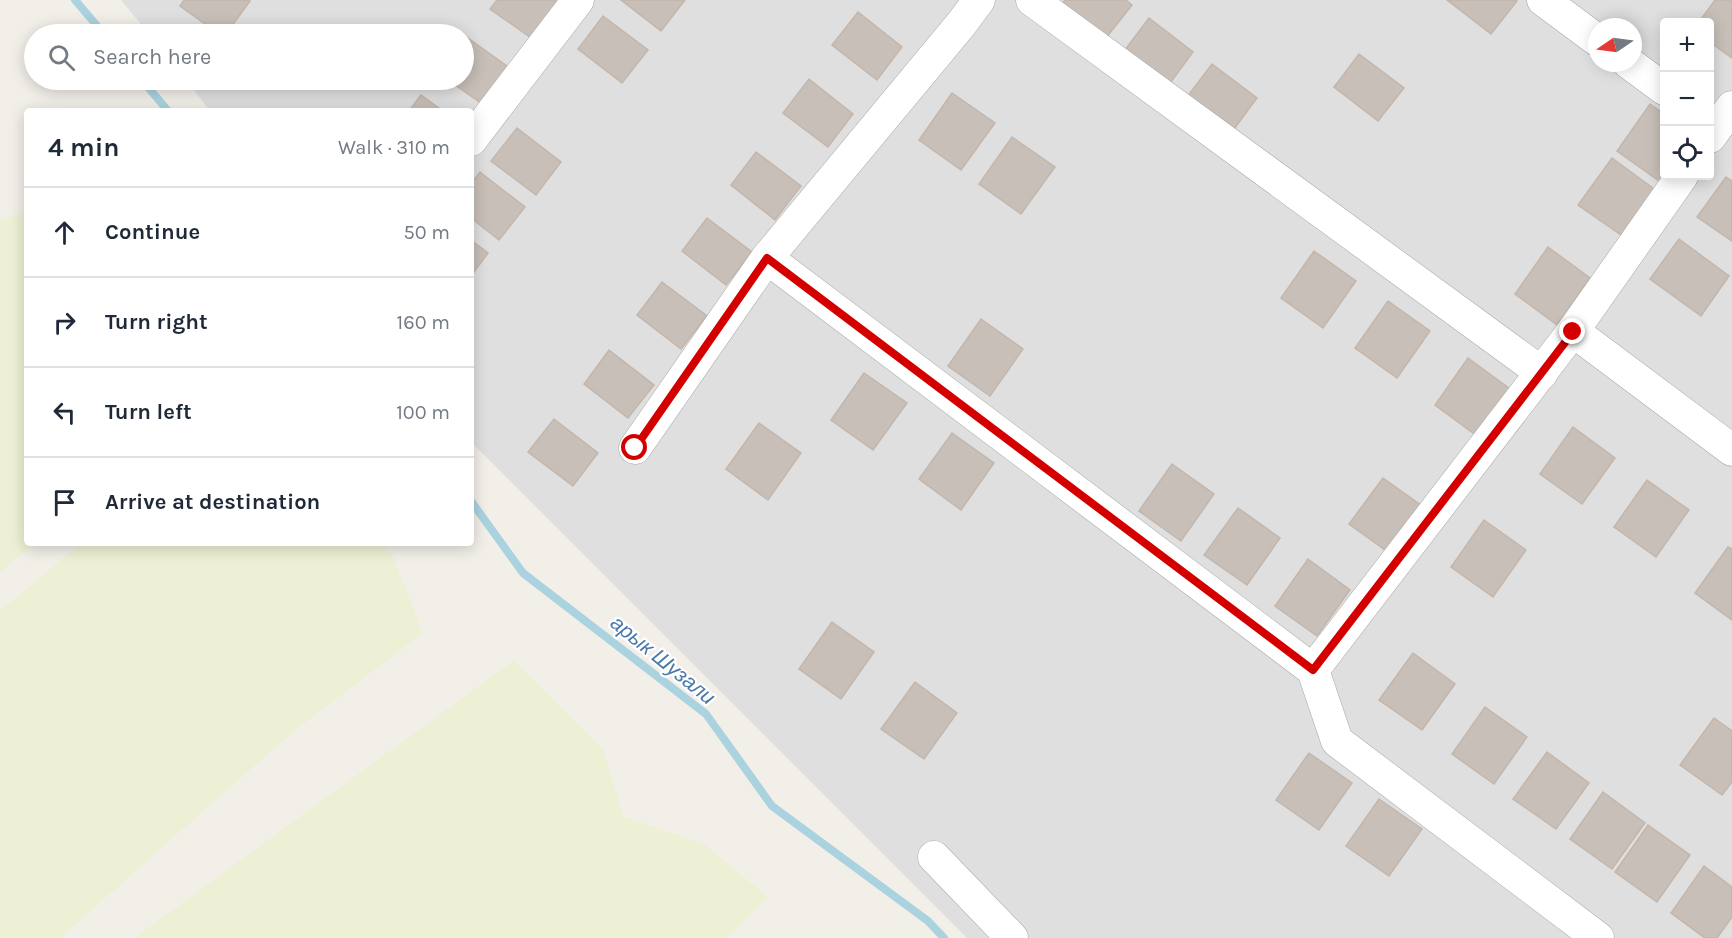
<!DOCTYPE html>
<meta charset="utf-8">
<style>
:root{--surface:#fff;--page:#f6f6f7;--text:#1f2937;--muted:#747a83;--line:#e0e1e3}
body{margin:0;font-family:Karla,sans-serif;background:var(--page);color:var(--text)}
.controls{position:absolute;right:18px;top:18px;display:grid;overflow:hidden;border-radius:6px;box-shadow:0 3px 15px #0003}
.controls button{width:54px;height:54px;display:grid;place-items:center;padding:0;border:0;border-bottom:2px solid var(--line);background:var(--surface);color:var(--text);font:30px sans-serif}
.compass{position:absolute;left:1588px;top:18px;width:54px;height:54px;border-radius:50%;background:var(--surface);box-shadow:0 3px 15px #0003;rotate:257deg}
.stop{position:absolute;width:18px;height:18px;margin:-14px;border:4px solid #d40000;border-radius:50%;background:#fff}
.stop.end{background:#d40000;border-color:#fff;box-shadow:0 2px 6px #0008}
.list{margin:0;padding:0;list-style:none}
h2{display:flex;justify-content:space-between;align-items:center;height:78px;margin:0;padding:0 24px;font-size:26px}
h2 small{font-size:20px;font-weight:400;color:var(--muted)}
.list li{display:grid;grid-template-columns:39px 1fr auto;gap:18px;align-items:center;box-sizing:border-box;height:90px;padding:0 24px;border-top:2px solid var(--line)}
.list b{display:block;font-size:22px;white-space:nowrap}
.list em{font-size:20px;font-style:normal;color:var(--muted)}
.icon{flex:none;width:33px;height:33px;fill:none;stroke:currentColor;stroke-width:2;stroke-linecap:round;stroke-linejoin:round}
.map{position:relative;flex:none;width:1732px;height:938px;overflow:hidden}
.search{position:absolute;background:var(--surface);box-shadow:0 3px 15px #0003;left:24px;top:24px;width:450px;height:66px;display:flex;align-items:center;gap:15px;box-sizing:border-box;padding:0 21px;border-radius:33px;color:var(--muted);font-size:22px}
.panel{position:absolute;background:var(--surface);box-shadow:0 3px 15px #0003;left:24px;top:108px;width:450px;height:438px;border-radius:6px}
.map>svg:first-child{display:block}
.residential{fill:#e0dfdf;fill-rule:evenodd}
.farmland{fill:#eef0d5}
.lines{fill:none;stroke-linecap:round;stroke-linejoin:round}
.stream{stroke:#aad3df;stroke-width:8}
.building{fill:#c7bfb8;stroke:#c4b6ab;stroke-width:1.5}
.minor-casing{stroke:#a9a9a9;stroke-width:33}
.minor{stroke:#fff;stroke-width:32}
.route{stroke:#d40000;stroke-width:8}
.labels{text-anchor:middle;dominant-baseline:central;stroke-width:4.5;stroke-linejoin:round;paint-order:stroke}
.water-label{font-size:21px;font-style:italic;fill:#4a7aab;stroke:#fff}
</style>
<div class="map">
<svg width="1732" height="938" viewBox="0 0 1732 938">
<rect width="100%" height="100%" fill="#f2efe9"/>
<path class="residential" d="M 121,0 L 1732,0 L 1732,938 L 967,938 L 471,442 L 471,111 L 210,111 L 186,80 L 464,80 L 464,34 L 149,34 ZM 1664,22 L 1710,22 L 1710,176 L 1664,176 ZM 1597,27 L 1633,27 L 1633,63 L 1597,63 Z"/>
<g class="farmland">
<path d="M 27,211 L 27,543 L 36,543 L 0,572 L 0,220 Z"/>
<path d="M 81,543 L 381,543 L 392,554 L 423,633 L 294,731 L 60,938 L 0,938 L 0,611 Z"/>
<path d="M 514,660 L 603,749 L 623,816 L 704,844 L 768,897 L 727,938 L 134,938 Z"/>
</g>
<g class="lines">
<g class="stream">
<path d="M 75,0 L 104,34"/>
<path d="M 142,80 L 168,111"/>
<path d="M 471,501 L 523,573 L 706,714 L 772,806 L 928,921 L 944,938"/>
</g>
</g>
<g class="building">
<path d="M 184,0 L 249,0 L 250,1 L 226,34 L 219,34 L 180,6 Z"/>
<path d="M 497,0 L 555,0 L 560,4 L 534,40 L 490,9 Z"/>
<path d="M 621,0 L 685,0 L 661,31 Z"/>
<path d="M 1065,0 L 1126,0 L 1132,5 L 1106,38 L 1062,4 Z"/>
<path d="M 1447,0 L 1515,0 L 1517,1 L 1491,34 Z"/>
<path d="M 1715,0 L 1732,0 L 1732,58 L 1710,42 L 1710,22 L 1699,22 Z"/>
<path d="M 858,12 L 902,47 L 877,80 L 832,45 Z"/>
<path d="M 603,16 L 648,50 L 622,83 L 578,49 Z"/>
<path d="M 1149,18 L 1193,52 L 1168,86 L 1124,51 Z"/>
<path d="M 468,38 L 511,69 L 485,106 L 448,80 L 464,80 L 464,44 Z"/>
<path d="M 1359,54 L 1404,88 L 1378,121 L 1334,87 Z"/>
<path d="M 1212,64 L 1257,98 L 1232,132 L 1187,97 Z"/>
<path d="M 809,79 L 853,114 L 828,147 L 783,113 Z"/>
<path d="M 952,93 L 995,123 L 961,170 L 919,140 Z"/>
<path d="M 421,95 L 443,111 L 409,111 Z"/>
<path d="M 1650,104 L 1664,114 L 1664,174 L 1659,181 L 1617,151 Z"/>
<path d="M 517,128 L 561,162 L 536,195 L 491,161 Z"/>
<path d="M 1012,137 L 1055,167 L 1021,214 L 979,184 Z"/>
<path d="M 756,152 L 801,186 L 775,220 L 731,185 Z"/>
<path d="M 1612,158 L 1654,189 L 1621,235 L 1578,205 Z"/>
<path d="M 480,172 L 525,207 L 499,240 L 471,218 L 471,184 Z"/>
<path d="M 1726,177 L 1732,181 L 1732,241 L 1697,217 Z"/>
<path d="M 707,218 L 752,252 L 726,285 L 682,251 Z"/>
<path d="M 1679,239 L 1729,276 L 1701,316 L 1650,279 Z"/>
<path d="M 471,240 L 488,253 L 471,276 Z"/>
<path d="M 1548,247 L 1590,278 L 1557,325 L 1515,294 Z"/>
<path d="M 1314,251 L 1356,281 L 1323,328 L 1281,298 Z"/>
<path d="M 662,282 L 707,316 L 681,349 L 637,315 Z"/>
<path d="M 1388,301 L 1430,331 L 1397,378 L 1355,348 Z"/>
<path d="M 981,319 L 1023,349 L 990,396 L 948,366 Z"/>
<path d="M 609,350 L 654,385 L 628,418 L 584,384 Z"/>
<path d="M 1468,358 L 1510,389 L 1477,436 L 1435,405 Z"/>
<path d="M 864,373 L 907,403 L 873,450 L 831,420 Z"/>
<path d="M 554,419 L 598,453 L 573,486 L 528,452 Z"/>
<path d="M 759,423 L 801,453 L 768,500 L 726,469 Z"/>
<path d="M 1573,427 L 1615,458 L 1582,504 L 1540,474 Z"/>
<path d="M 952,433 L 994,463 L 961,510 L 919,479 Z"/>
<path d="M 1172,464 L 1214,494 L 1181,541 L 1139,511 Z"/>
<path d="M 1383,478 L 1425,508 L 1392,555 L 1349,524 Z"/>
<path d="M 1647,480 L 1689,510 L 1656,557 L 1614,527 Z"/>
<path d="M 1238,508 L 1280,538 L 1247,585 L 1204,555 Z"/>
<path d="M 1484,520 L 1526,550 L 1493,597 L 1451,567 Z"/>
<path d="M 1728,547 L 1732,549 L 1732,620 L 1695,593 Z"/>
<path d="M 1308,559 L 1350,590 L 1317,636 L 1275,606 Z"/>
<path d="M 832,622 L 874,652 L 841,699 L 799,669 Z"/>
<path d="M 1413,653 L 1455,684 L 1422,730 L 1379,700 Z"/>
<path d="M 915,682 L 957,713 L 924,759 L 881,729 Z"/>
<path d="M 1485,707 L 1527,737 L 1494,784 L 1452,754 Z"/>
<path d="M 1714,718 L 1732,731 L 1732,782 L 1722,795 L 1680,765 Z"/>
<path d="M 1547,752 L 1589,783 L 1556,829 L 1513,799 Z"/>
<path d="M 1309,753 L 1352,783 L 1319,830 L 1276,800 Z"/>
<path d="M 1603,792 L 1645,823 L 1612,869 L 1570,839 Z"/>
<path d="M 1379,799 L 1422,829 L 1389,876 L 1346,846 Z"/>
<path d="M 1648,825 L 1690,855 L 1657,902 L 1615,872 Z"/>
<path d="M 1704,866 L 1732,887 L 1732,917 L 1717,938 L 1705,938 L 1671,913 Z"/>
</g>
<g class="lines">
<defs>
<g id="minor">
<path d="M 1032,0 L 1542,373"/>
<path d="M 1543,0 L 1597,40"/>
<path d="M 1629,63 L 1664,89"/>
<path d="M 1710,137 L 1732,107"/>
<path d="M 471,140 L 578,0"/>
<path d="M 767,258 L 1313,670 L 1337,741 L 1598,938"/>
<path d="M 1573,331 L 1732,450"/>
<path d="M 635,448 L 767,258 L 962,23 L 979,0"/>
<path d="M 1313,670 L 1573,331 L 1682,176"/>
<path d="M 934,857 L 1012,938"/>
</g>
</defs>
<use href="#minor" class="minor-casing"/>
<use href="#minor" class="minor"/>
</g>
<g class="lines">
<path class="route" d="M 635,448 L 767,258 L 1313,670 L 1573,332"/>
</g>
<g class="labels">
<g class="water-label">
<text transform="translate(663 660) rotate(39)">арык Шузали</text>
</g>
</g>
</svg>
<div class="controls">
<button>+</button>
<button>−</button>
<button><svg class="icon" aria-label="locate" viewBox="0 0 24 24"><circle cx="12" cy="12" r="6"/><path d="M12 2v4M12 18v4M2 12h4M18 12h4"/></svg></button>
</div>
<svg class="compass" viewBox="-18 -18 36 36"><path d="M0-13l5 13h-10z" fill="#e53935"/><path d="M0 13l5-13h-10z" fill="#747a83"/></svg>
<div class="stop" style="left:635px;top:448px"></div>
<div class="stop end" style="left:1573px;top:332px"></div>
<div class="search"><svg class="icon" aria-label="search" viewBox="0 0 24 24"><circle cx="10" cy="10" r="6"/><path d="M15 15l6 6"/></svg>Search here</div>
<section class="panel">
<h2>4 min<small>Walk · 310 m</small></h2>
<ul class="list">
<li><svg class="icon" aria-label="ahead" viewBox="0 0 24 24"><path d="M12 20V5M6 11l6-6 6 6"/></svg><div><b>Continue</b></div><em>50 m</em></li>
<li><svg class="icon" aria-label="right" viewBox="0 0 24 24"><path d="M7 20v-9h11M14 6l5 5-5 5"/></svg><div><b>Turn right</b></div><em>160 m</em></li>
<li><svg class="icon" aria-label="left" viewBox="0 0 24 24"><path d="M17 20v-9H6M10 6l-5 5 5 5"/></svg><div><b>Turn left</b></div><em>100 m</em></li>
<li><svg class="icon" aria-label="arrive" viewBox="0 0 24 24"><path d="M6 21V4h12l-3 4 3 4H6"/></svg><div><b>Arrive at destination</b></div></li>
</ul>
</section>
</div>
